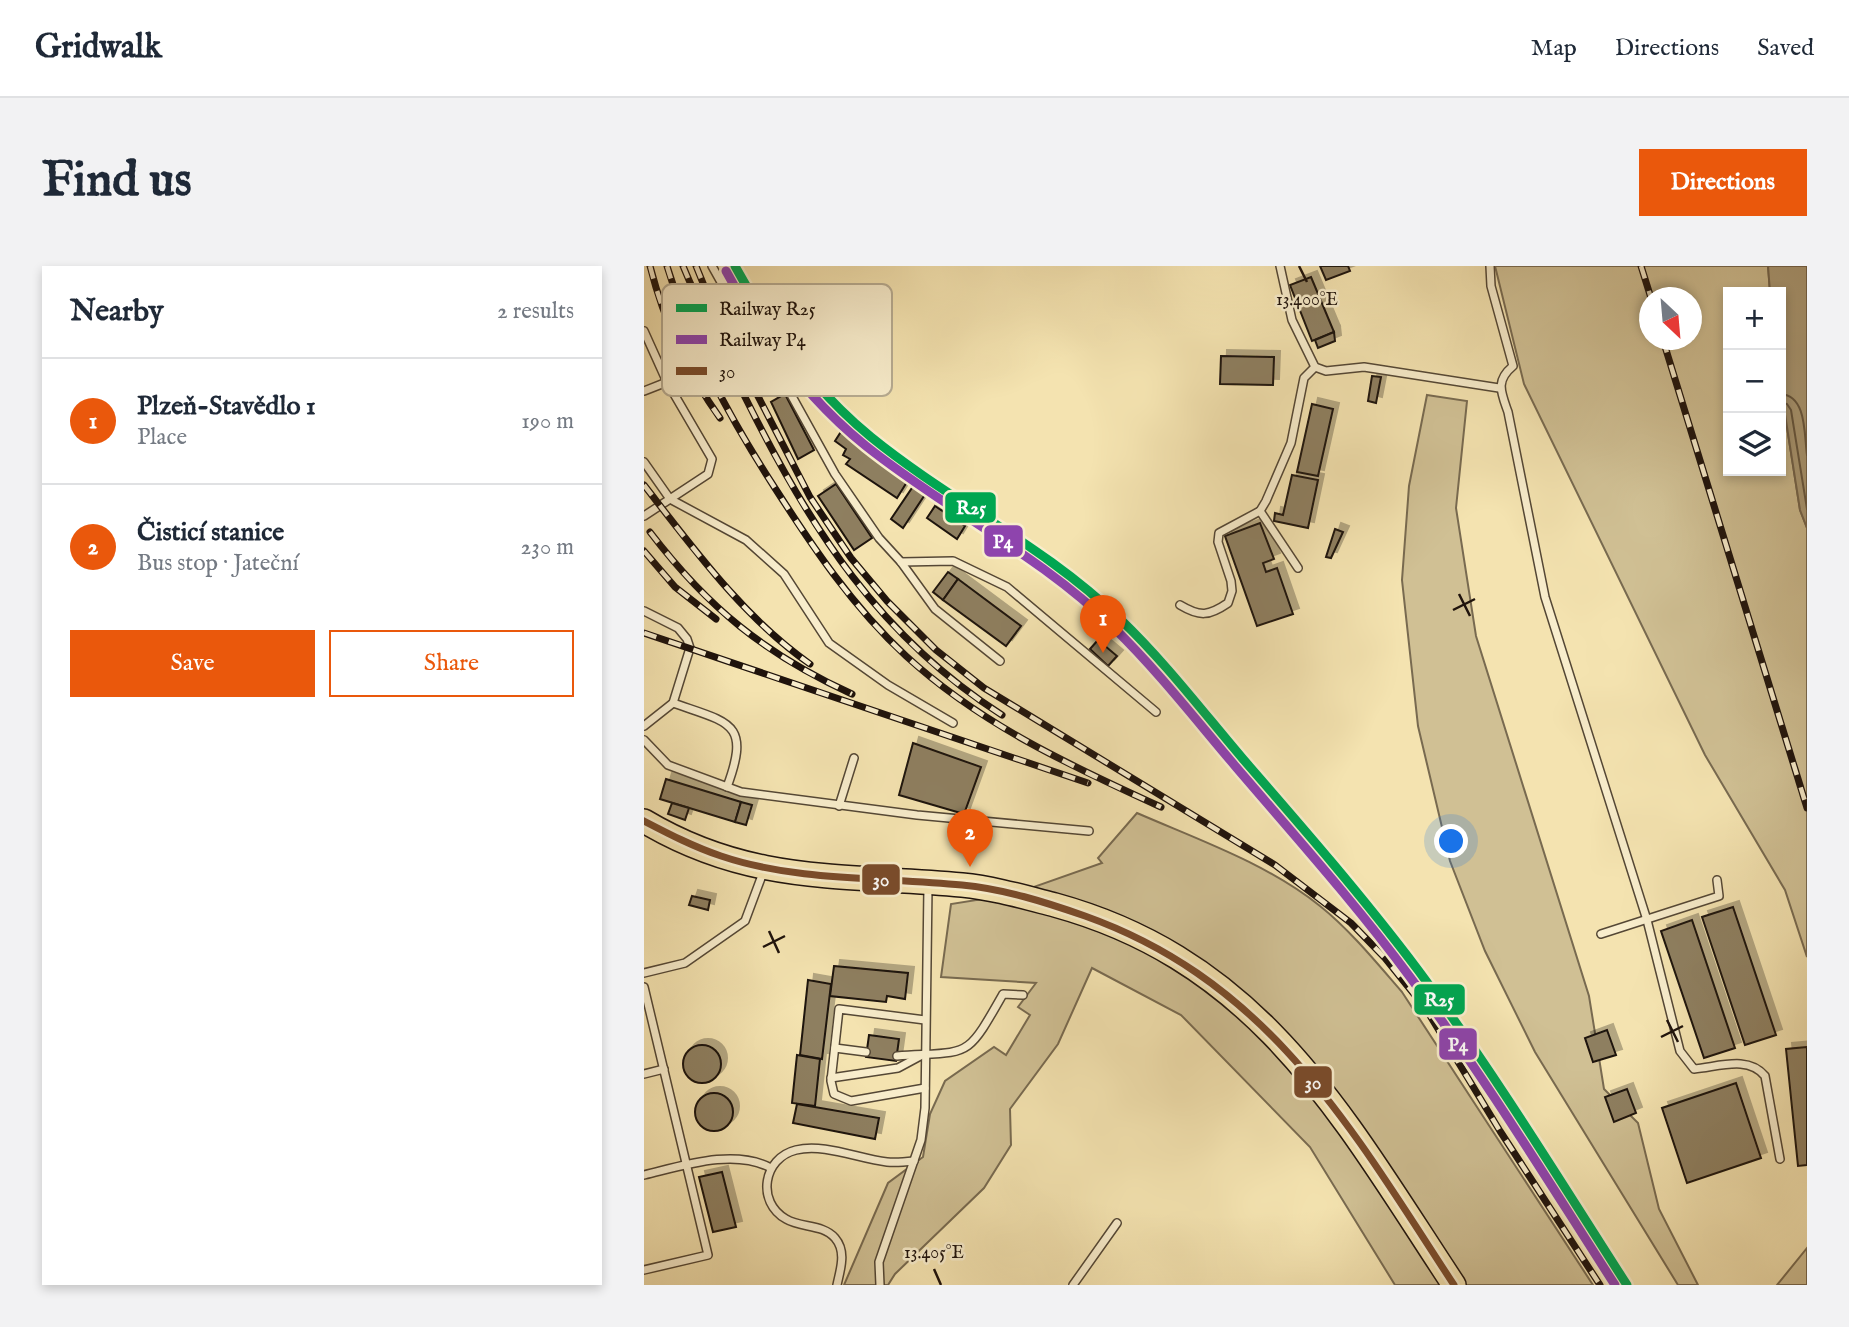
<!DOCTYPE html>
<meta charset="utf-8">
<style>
:root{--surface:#fff;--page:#f2f2f3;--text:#1f2937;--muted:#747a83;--line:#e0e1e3;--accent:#ea580c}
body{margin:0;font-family:"IM FELL English",serif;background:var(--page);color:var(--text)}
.controls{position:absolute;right:21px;top:21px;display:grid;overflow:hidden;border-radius:0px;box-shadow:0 4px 10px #0003}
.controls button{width:63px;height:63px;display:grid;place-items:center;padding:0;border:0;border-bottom:2px solid var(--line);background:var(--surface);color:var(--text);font:35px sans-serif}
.compass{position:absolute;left:995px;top:21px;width:63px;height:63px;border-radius:50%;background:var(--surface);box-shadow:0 4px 10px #0003;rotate:154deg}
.you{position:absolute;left:808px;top:576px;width:24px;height:24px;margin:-18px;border:5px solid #fff;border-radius:50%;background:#1a73e8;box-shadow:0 0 0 10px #1a73e833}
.badge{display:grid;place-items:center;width:46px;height:46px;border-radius:50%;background:var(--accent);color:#fff;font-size:23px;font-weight:700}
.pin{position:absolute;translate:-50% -58px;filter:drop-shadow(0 2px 4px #0008)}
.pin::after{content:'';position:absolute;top:37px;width:24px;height:21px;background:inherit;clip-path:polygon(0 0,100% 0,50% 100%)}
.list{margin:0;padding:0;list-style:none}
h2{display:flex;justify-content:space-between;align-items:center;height:91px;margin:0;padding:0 28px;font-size:30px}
h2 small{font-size:23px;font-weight:400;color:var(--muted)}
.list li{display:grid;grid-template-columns:46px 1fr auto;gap:21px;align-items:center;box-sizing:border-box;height:126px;padding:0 28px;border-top:2px solid var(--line)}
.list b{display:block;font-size:26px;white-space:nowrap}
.list p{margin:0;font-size:23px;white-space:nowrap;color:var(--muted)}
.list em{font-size:23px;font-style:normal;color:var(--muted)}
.actions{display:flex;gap:14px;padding:21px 28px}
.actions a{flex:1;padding:16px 0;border:2px solid var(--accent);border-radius:0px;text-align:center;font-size:24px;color:var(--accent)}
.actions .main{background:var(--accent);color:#fff}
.icon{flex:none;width:38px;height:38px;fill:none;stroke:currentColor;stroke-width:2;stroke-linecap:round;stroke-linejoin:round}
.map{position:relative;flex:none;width:1163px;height:1019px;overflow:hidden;border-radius:0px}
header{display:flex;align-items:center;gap:42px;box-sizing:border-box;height:98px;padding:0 35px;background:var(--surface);border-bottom:2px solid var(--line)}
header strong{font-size:33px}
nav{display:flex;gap:38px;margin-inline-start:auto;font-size:24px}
.intro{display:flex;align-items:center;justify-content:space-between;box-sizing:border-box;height:168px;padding:0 42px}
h1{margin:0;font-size:49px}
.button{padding:18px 32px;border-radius:0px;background:var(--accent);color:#fff;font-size:24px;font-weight:700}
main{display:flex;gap:42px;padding:0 42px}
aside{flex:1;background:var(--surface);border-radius:0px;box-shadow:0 4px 10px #0003}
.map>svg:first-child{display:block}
.green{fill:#d0c094;stroke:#786a50;stroke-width:2;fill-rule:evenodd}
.water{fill:#ac9c78;stroke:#74654d;stroke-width:2}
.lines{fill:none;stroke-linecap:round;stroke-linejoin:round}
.shore{stroke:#665842;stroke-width:2}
.building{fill:#8e7f61;stroke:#1f130c;stroke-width:2;filter:url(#shadow)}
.service-casing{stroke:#544735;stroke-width:10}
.primary-casing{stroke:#1f130c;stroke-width:26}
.service{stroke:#f8edcc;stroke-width:7}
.primary{stroke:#f4e3b0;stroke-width:23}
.rail-casing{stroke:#1f130c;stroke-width:7}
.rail{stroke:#f8edcc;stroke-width:4.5;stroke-dasharray:13;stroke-linecap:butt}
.bus-1-casing{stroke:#f8edcc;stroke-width:12}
.bus-1{stroke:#7a4b2a;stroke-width:7}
.rail-1-casing{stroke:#f8edcc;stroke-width:14}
.rail-2-casing{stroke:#f8edcc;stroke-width:14}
.rail-1{stroke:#00a651;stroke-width:9}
.rail-2{stroke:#8e44ad;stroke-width:9}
.ticks{fill:none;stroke:#1f130c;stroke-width:2.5}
.key{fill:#f8edcc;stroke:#b7ac92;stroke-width:2}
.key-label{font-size:19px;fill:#1f130c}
.ticks-label{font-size:18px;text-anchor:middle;fill:#1f130c;stroke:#f8edcc;stroke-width:5;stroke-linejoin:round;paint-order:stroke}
.line-badge{stroke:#f8edcc;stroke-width:2.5}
.badge-label{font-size:19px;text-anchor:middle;font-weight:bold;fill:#fff}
</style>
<header>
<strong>Gridwalk</strong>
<nav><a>Map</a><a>Directions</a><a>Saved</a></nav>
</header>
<div class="intro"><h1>Find us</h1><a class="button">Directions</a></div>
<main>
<aside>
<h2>Nearby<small>2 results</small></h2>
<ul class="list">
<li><span class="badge">1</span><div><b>Plzeň-Stavědlo 1</b><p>Place</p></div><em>190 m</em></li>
<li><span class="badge">2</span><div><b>Čisticí stanice</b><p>Bus stop · Jateční</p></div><em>230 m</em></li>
</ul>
<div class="actions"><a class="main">Save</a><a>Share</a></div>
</aside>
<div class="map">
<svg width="1163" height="1019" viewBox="0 0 1163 1019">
<defs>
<filter id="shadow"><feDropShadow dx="6" dy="-6" stdDeviation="0" flood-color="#0004"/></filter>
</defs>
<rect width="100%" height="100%" fill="#f4e3b0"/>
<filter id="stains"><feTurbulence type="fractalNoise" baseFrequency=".00286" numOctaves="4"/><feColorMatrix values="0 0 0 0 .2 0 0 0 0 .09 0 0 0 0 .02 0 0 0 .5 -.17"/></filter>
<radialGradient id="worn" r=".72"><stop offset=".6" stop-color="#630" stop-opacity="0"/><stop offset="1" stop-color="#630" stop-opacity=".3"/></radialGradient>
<g class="green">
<path d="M 851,0 L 1124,0 L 1126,26 L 1084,26 L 1084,205 L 1137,205 L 1137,123 L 1156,244 L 1163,262 L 1163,691 L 1141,624 L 1061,489 L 880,118 ZM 1006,32 L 1048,32 L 1048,74 L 1006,74 Z"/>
<path d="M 783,129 L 823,135 L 812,242 L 832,370 L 945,730 L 960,823 L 994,857 L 1015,943 L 1054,1019 L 1034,1019 L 891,786 L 841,685 L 806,595 L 774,460 L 758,314 L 765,220 Z"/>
<path d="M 493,547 C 555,574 622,597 676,640 C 706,664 732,696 758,726 L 949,1019 L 751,1019 L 666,881 L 537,749 L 448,702 L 414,778 L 366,843 L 367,879 L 340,922 L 251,1008 L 244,1019 L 200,1019 L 244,917 L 279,891 L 286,848 L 301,815 L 350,781 L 362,789 L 386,749 L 374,741 L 392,717 L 297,711 L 307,638 L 370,628 L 458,597 L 454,592 Z"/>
<path d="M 1163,982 L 1163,1019 L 1133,1019 Z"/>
</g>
<path class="water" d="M 1124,0 L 1163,0 L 1163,262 L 1156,244 L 1137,123 L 1137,26 L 1126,26 Z"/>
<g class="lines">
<g class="shore">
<path d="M 1137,128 C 1163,130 1160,169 1163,189"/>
<path d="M 1137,137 L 1143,138 L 1147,144 L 1163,243"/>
</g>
</g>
<g class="building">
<path d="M 676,0 L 704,0 L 706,5 L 682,14 Z"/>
<path d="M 667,11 L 690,66 L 668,75 L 646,19 Z"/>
<path d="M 690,66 L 691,75 L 674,82 L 671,74 Z"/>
<path d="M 577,90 L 630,91 L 629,119 L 576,118 Z"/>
<path d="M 728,110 L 737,111 L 732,137 L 724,135 Z"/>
<path d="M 141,128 L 170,184 L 154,193 L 127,136 Z"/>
<path d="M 668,138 L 689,143 L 674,210 L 653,206 Z"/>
<path d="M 200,161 L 230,184 L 229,186 L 266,211 L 253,232 L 202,198 L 206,193 L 199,189 L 202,183 L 191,175 Z"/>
<path d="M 648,209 L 674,214 L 664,262 L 630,255 L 631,247 L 639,249 Z"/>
<path d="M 192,218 L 228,272 L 210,284 L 174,230 Z"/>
<path d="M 270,219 L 282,227 L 259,262 L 247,253 Z"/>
<path d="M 291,240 L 321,260 L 313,273 L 283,252 Z"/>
<path d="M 616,257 L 630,293 L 619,297 L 622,306 L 633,302 L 649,348 L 613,360 L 581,270 Z"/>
<path d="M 691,263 L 699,266 L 687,292 L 682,291 Z"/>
<path d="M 304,306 L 314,313 L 299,334 L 289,326 Z"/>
<path d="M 314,313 L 377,360 L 362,380 L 299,334 Z"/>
<path d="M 454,374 L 473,390 L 464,400 L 446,383 Z"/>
<path d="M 269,477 L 337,501 L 320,548 L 255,529 Z"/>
<path d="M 22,513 L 97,536 L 91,556 L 16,533 Z"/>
<path d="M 97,536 L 108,539 L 102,559 L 91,556 Z"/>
<path d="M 28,537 L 45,542 L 41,554 L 24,548 Z"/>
<path d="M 48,630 L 66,634 L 64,644 L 45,639 Z"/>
<path d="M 1089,641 L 1132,769 L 1101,779 L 1058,651 Z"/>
<path d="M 1048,654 L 1091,782 L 1060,792 L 1017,665 Z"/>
<path d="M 190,700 L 264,707 L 261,733 L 243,730 L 242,736 L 186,730 Z"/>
<path d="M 164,714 L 187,718 L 178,793 L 156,789 Z"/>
<path d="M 963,764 L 972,789 L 949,796 L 941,772 Z"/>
<path d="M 225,769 L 255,773 L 252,795 L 222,791 Z"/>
<circle cx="58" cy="798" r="19"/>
<path d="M 1163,781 L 1163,899 L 1154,900 L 1142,783 Z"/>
<path d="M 153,789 L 176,793 L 171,840 L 148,837 Z"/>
<path d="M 1092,817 L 1117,892 L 1043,917 L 1018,842 Z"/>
<path d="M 983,823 L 992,847 L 970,856 L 961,831 Z"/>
<circle cx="70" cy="846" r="19"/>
<path d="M 153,838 L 235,852 L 231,873 L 149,857 Z"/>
<path d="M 78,906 L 92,961 L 69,966 L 55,911 Z"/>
</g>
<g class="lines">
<defs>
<g id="service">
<path d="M 68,0 L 115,84 L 145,125 L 191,208 L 235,272 L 257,296 L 291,343 L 356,395"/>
<path d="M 636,0 L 648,54 L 671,101 L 682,105 L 720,101 L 855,122"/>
<path d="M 846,0 L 847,20 L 869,100 C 851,115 857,126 864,146 L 901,331 L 1003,654 L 1036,785 L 1050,803 C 1074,801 1104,789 1121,810 L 1136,893"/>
<path d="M 0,65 L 23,116 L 68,193 L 64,208 L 26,233 L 102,274 L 140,308 L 185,377 L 244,419 L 309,457"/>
<path d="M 0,125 L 23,116"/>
<path d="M 0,196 L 26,233 L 0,250"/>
<path d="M 616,245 L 654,302"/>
<path d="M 257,296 L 309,295 L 363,321 L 512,446"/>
<path d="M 536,339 C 556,351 565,350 584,337 L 588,325 L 587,315 L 574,276 L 575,267 L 616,245 L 622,235 L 647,177 L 660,112 L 671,101"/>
<path d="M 0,345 L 34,362 L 43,373 L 46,382 L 29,437 L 0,460"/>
<path d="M 29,437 C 86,457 107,456 83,521"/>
<path d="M 0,474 L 24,499 L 97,526 L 273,549 L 445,565"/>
<path d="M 195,540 L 210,492"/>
<path d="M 957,668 L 1075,630 L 1073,614"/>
<path d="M 0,707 L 41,697 L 101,655 L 120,604"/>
<path d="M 0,721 L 64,989 L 0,1004"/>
<path d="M 191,782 L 222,786"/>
<path d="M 253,790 C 327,785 321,795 359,728 L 379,729"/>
<path d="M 0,808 L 20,803"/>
<path d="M 187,812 L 254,802 L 280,788"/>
<path d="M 281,822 L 207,835 L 190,828 L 187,815 L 195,743 L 281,754"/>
<path d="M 0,909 C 38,900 90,882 127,902"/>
<path d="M 193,1019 C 196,1004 203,986 191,972 C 179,958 157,962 142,953 C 112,936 119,892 152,884 C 180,877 215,893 243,896 C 252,897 261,896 270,895"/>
<path d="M 236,1019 L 235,996 L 277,874 L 281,842 L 284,621"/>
<path d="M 429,1019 L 473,957"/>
</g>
<path id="primary" d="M 0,555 C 107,619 199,608 318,619 C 349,622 380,631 411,639 C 618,696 700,853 810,1019"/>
</defs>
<use href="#service" class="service-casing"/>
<use href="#primary" class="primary-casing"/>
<use href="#service" class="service"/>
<use href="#primary" class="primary"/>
<defs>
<g id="rail">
<path d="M 6,0 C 20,55 43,106 76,152"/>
<path d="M 23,0 C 47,80 84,149 129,219 C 168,280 208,340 262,390 C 336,458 427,500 517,541"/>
<path d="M 39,0 C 58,46 80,90 103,135 C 166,262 236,371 358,449"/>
<path d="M 52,0 L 72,49 L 166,231 L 207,292 L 243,335 L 292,384 L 340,422 L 631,599 L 707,657 L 741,692 L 782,743 L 856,865 L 956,1019"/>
<path d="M 997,0 L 1007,32"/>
<path d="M 1019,74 L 1163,542"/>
<path d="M 0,219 C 49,282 100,352 166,398"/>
<path d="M 6,266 C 64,342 121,388 208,428"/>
<path d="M 0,285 L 31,321 L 72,353"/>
<path d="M 0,367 L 444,517"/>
</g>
</defs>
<use href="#rail" class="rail-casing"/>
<use href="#rail" class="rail"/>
<defs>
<path id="bus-1" d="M 0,555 C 25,568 50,581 77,590 C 154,616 238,611 318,619 C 360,623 401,636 441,650 C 626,716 708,863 810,1019"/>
</defs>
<use href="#bus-1" class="bus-1-casing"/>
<use href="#bus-1" class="bus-1"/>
<defs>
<path id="rail-1" d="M 91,0 C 126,64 170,124 227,171 C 307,236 402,281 476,353 C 521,396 559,446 599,493 C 659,562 719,631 774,704 C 849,805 915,913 983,1019"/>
<path id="rail-2" d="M 82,5 C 118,71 163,133 222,180 C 302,244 396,289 470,362 C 514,405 552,454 592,501 C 651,570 712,638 766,711 C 840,810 904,915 971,1019"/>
</defs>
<use href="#rail-1" class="rail-1-casing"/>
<use href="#rail-2" class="rail-2-casing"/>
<use href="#rail-1" class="rail-1"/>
<use href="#rail-2" class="rail-2"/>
</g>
<path class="ticks" d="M 655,0 L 663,16M 815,328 L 826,350M 809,344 L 831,333M 125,665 L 135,687M 119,681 L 141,670M 1023,754 L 1034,776M 1017,771 L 1039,760M 290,1003 L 297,1019"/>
<rect x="18" y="18" width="230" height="112" rx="10" class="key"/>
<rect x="32" y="38" width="31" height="8" fill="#00a651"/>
<rect x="32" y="69" width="31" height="9" fill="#8e44ad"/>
<rect x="32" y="101" width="31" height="8" fill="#7a4b2a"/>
<g class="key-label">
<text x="75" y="49">Railway R25</text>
<text x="75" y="80">Railway P4</text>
<text x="75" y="112">30</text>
</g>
<g class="ticks-label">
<text x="663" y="39">13.400°E</text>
<text x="290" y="992">13.405°E</text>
</g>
<g class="line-badge">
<rect x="300" y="225" width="53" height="33" rx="7" fill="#00a651"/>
<rect x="339" y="258" width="41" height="34" rx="7" fill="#8e44ad"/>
<rect x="217" y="597" width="40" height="33" rx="7" fill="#7a4b2a"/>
<rect x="769" y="717" width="53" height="33" rx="7" fill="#00a651"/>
<rect x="794" y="761" width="40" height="34" rx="7" fill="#8e44ad"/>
<rect x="649" y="799" width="40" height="34" rx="7" fill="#7a4b2a"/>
</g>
<g class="badge-label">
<text x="327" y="248">R25</text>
<text x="359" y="282">P4</text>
<text x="237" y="620">30</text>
<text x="795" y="740">R25</text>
<text x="814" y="785">P4</text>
<text x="669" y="823">30</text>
</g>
<rect width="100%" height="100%" filter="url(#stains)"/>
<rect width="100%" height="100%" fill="url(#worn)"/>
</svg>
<div class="controls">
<button>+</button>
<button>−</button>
<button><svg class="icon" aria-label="layers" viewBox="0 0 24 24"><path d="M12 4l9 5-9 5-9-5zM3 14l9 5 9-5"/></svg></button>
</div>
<svg class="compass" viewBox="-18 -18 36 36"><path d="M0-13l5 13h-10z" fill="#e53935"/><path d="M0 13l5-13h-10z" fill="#747a83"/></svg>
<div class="you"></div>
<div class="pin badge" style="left:459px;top:387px">1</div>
<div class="pin badge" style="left:326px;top:601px">2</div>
</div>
</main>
